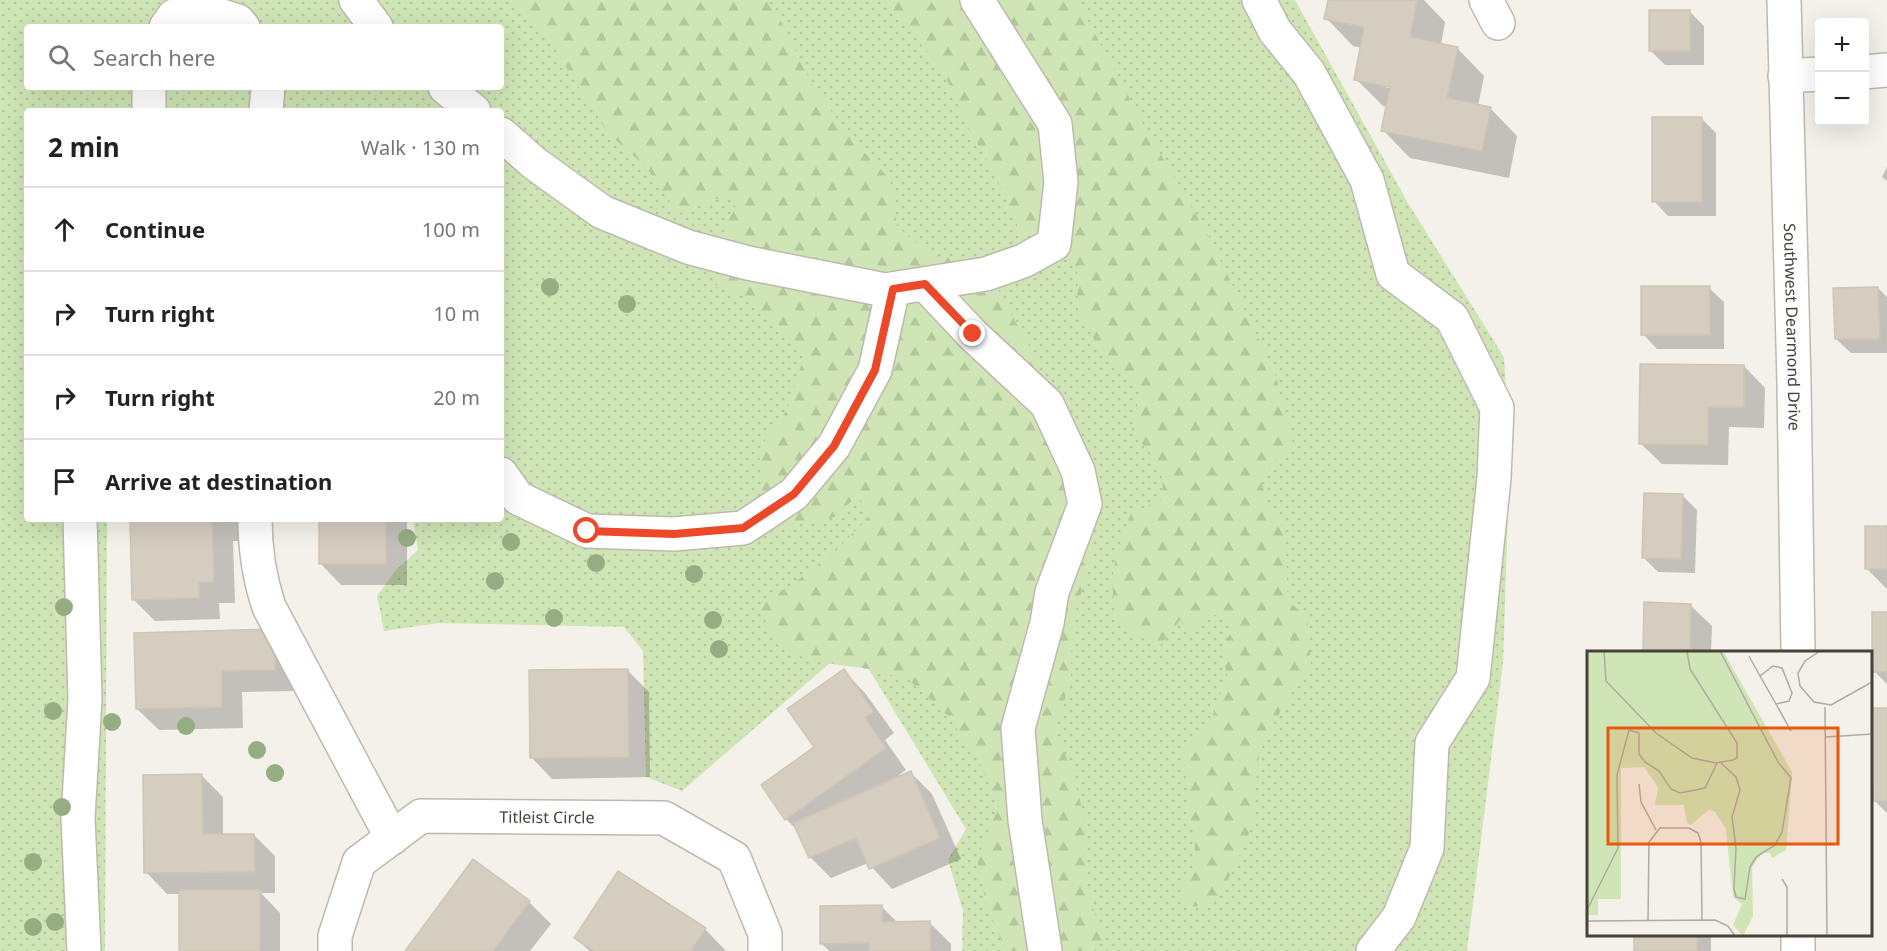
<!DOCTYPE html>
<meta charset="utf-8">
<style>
:root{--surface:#fff;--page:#f2f2f2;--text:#222;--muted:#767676;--line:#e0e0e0}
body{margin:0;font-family:"Noto Sans",sans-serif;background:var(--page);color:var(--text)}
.controls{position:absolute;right:18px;top:18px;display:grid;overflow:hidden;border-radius:6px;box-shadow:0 6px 24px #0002}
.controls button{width:54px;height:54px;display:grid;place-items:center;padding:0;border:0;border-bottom:2px solid var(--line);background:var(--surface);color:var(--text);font:30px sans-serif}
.stop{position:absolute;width:18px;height:18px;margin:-14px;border:4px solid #eb492a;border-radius:50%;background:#fff}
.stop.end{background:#eb492a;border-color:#fff;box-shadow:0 2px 6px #0008}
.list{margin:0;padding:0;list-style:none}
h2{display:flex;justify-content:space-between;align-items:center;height:78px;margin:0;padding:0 24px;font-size:26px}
h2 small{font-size:20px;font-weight:400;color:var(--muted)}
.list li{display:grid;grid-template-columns:39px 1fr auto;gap:18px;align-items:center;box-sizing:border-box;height:84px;padding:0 24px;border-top:2px solid var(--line)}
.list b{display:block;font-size:22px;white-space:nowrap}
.list em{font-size:20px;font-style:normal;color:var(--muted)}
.icon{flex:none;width:33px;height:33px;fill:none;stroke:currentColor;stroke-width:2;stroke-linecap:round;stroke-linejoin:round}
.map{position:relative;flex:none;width:1887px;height:951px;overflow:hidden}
.search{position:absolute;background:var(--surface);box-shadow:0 6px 24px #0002;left:24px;top:24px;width:480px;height:66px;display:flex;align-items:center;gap:15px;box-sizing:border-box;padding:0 21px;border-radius:6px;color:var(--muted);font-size:22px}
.panel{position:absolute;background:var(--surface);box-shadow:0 6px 24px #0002;left:24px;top:108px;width:480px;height:414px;border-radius:6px}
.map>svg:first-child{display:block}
.grass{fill:url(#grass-dots);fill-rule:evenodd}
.forest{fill:url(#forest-firs)}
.shadow{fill:#0003;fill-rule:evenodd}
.building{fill:#d5cdc0;stroke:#cfc5b4;stroke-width:1.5}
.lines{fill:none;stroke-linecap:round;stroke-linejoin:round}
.minor-casing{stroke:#bfb9ad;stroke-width:36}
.minor{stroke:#fff;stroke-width:33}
.tree{fill:#96ad83}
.route{stroke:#eb492a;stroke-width:8}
.labels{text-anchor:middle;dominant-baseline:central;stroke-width:6;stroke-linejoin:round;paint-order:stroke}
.street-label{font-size:16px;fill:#474239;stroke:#fff}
.inset-road{fill:none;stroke:#afaba3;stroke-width:1.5}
.view{fill:#e8590c;fill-opacity:0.15;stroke:#e8590c;stroke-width:3}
.inset-edge{fill:none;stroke:#474239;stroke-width:3}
</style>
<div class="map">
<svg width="1887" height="951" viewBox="0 0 1887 951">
<defs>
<pattern id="grass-dots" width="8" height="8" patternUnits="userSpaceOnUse" patternTransform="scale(1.5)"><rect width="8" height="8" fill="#cfe5b6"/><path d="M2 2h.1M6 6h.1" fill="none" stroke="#b3c69d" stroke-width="1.8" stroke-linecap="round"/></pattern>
<pattern id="forest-firs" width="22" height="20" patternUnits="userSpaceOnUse" patternTransform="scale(1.5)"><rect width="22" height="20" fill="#cfe5b6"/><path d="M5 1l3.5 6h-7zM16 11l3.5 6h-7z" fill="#b3c69d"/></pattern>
</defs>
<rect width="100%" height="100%" fill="#f4f1ea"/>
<path class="grass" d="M 0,0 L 1295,0 L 1408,203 L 1504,357 L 1510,455 L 1503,663 L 1467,951 L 962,951 L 963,911 L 948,860 L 966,829 L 853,643 L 682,791 L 646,777 L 643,651 L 624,627 L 439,623 L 384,631 L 377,596 L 396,570 L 418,550 L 413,519 L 501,519 L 501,111 L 27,111 L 27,519 L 107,519 L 105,951 L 0,951 ZM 27,27 L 501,27 L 501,87 L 27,87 Z"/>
<g class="forest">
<path d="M 516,0 L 768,0 L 777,13 L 815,90 L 860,148 L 890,179 L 897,226 L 932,257 L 989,259 L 993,267 L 1000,296 L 1038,360 L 1047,404 L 1085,504 L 1092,555 L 1072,624 L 1071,677 L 1055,732 L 1072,770 L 1084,816 L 1085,873 L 1093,909 L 1105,937 L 1093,951 L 1006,951 L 987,907 L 977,859 L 1000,803 L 977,758 L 948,716 L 909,680 L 869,669 L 811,661 L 774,643 L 759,605 C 805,578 836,553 871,514 L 857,496 L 834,517 L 787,527 L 762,497 L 759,449 L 787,410 L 804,357 L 778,324 L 743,295 L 716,288 L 724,257 L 724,222 L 744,195 L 716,199 L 678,214 L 646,167 L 608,133 L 551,43 L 522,11 Z"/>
<path d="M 885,0 L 1077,0 L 1143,124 L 1212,242 L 1275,373 L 1293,443 L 1259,476 L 1270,508 L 1285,529 L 1288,601 L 1307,617 L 1311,665 C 1293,691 1274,718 1262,748 C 1253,770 1258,794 1254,817 C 1252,831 1227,886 1217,896 C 1208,905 1194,907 1182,908 L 1184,891 L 1181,877 L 1193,869 L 1196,833 L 1187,822 L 1189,789 L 1183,759 L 1187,741 L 1211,721 L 1227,675 L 1221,649 L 1235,626 L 1215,615 L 1188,631 L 1180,620 L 1160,646 L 1123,629 C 1103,585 1115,556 1131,513 L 1164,499 L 1161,468 L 1132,430 L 1141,387 L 1101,352 L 1078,309 L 1077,272 L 1054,244 L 1020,232 L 995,174 L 967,126 L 944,73 Z"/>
</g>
<g class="shadow">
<path d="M 1329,0 L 1424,0 L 1445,22 L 1441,45 L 1457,48 L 1484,76 L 1478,106 L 1490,108 L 1517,136 L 1509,178 L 1410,158 L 1383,130 L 1387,107 L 1383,106 L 1356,79 L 1362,48 L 1353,46 L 1326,18 ZM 1385,84 L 1397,90 L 1385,87 Z"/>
<path d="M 1689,11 L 1704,26 L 1704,65 L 1665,65 L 1650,50 Z"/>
<path d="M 1702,119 L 1716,133 L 1716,216 L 1668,216 L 1654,201 Z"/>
<path d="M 1887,167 L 1887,181 L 1882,177 Z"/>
<path d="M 1709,288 L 1724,302 L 1724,349 L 1657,349 L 1643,334 Z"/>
<path d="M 1878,288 L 1887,297 L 1887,353 L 1851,353 L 1836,339 Z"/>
<path d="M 1744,366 L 1765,388 L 1764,428 L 1729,427 L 1728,465 L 1662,464 L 1640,443 Z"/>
<path d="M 1682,495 L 1697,510 L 1695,573 L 1658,572 L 1644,558 Z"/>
<path d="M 131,519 L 249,519 L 250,541 L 233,541 L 235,603 L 219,603 L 220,619 L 155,621 L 134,600 Z"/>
<path d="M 319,519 L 407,519 L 407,585 L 341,585 L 320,563 Z"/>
<path d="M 1887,528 L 1887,589 L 1867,569 Z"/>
<path d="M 1646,604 L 1690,605 L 1712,626 L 1711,652 L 1645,652 Z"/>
<path d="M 1887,613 L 1887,684 L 1874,671 Z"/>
<path d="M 273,631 L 296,691 L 242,692 L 243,728 L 159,730 L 137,709 Z"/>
<path d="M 628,671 L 649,692 L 650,777 L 552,779 L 531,757 Z"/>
<path d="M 844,671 L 865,693 L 894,733 L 885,740 L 906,770 L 895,778 L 911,773 L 932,794 L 961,859 L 892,889 L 868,863 L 831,878 L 810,857 L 798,831 L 786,819 Z"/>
<path d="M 1870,709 L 1887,709 L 1887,813 L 1875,801 L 1874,771 L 1870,768 Z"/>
<path d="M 202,776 L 223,797 L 223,835 L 254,835 L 275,856 L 275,893 L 261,893 L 280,913 L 280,951 L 180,951 L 180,894 L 167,894 L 146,872 Z"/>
<path d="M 473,861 L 529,902 L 551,924 L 530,951 L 407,951 Z"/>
<path d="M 882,907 L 898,923 L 930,923 L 951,944 L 951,951 L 829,951 L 821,943 Z"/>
<path d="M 705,929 L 726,951 L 589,951 L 576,938 Z"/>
<rect x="1636" y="934" width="75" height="17"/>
</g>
<g class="building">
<path d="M 1328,0 L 1417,0 L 1410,37 L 1458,47 L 1447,98 L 1491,107 L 1482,151 L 1381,131 L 1390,87 L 1354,80 L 1364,27 L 1324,19 Z"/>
<rect x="1649" y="10" width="41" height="41"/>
<rect x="1652" y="117" width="50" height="85"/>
<rect x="1641" y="286" width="69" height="49"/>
<path d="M 1878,287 L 1880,339 L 1835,339 L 1833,288 Z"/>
<path d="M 1640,364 L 1744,365 L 1744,407 L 1708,407 L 1708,445 L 1639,444 Z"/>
<path d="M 1644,493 L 1683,494 L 1681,559 L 1642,558 Z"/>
<path d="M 130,519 L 229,519 L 212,520 L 214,582 L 199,582 L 199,598 L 132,600 Z"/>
<rect x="319" y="519" width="67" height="45"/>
<rect x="1865" y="526" width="22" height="43"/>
<path d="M 1644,602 L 1691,604 L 1690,652 L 1643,652 Z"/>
<rect x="1872" y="612" width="15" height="60"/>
<path d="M 274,629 L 275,670 L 222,671 L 222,707 L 136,709 L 134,633 Z"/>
<path d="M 628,669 L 629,757 L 530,758 L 529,670 Z"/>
<path d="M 844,669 L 874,712 L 865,718 L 886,748 L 785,820 L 761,785 L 814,747 L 787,709 Z"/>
<path d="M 1870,708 L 1887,708 L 1887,801 L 1873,801 Z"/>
<path d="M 911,771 L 940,838 L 869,869 L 856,838 L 809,858 L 793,823 Z"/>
<path d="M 202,774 L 203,834 L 254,834 L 255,872 L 144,873 L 143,775 Z"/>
<path d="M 473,859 L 530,901 L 493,951 L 405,951 Z"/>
<path d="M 618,871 L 706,928 L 691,951 L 594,951 L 574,938 Z"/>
<rect x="179" y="890" width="81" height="61"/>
<path d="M 882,905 L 882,922 L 930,921 L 931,951 L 869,951 L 869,943 L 820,944 L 820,906 Z"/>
<rect x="1634" y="934" width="63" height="17"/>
</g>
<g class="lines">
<defs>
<g id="minor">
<path d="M 356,0 L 376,27"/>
<path d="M 1259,0 L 1275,31 L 1309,73 L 1367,180 L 1393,274 L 1452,318 L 1497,408 L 1494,478 L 1473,678 L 1432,743 L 1427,848 L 1399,917 L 1373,951"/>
<path d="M 1486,0 L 1498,23"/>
<path id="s1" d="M 1784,0 L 1794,383 L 1798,652"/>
<path d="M 166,27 L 174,16 L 199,9 L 238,21 L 243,27"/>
<path d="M 1864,72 L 1887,70"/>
<path d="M 1785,76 L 1820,74"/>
<path d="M 149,87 L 149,111"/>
<path d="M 445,87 L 474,111"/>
<path d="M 266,111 L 268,87"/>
<path d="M 501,134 L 534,163 L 602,212 L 688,247 L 748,263 L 885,290 L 986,274 L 1023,261 L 1054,244 L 1061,182 L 1055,124 L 977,0"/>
<path d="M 925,284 L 973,335 L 1047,404 L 1078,471 L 1085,504 L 1052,592 L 1047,623 L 1018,728 L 1025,820 L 1045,951"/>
<path d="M 501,474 L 518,498 L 587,531 L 674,534 L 743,528 L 794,494 L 834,446 L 875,370 L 893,289"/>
<path d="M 80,519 L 85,699 L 78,818 L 84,951"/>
<path d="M 255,519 C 255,550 259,577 269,607 L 392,838"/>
<path id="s2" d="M 335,951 L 335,936 L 359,862 L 421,816 L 664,818 L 734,858 L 765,934 L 765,951"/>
<path d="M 1798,951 L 1798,934"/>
</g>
</defs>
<use href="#minor" class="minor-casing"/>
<use href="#minor" class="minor"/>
</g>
<g class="tree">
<circle cx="550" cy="287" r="9"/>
<circle cx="627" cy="304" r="9"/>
<circle cx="407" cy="538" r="9"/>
<circle cx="511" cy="542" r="9"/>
<circle cx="596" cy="563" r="9"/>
<circle cx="694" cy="574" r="9"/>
<circle cx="495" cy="581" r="9"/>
<circle cx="64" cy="607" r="9"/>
<circle cx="554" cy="618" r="9"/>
<circle cx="713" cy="620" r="9"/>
<circle cx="719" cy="649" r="9"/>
<circle cx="53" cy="711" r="9"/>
<circle cx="112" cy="722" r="9"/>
<circle cx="186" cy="726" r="9"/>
<circle cx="257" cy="750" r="9"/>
<circle cx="275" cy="773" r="9"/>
<circle cx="62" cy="807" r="9"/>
<circle cx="33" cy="862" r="9"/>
<circle cx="55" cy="922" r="9"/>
<circle cx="33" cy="927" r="9"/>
</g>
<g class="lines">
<path class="route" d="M 587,531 L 674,534 L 743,528 L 794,494 L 834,446 L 875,370 L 893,289 L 925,284 L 973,334"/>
</g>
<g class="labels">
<g class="street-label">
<text stroke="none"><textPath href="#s1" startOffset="327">Southwest Dearmond Drive</textPath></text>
<text stroke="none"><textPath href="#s2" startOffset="296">Titleist Circle</textPath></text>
</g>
</g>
<g transform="translate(1587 651)">
<rect width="285" height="285" fill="#f4f1ea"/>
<path d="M 0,0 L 136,0 L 205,121 L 199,199 L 185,207 L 183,202 L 175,202 L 165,216 L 166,265 L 156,285 L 146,274 L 155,253 L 146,246 L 139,178 L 125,156 L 104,174 L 100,172 L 97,154 L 68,154 L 71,136 L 57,116 L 34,117 L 34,248 L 11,248 L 11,264 L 0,264 Z" fill="#cfe5b6"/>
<path d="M 50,0 L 69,0 L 68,4 L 75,7 L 70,9 L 68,34 L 80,48 L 90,48 L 110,70 L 131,105 L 142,110 L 154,145 L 150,166 L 156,191 L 153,195 L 144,194 L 140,182 L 143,175 L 137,164 L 115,156 L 114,151 L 127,140 L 117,141 L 114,138 L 119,121 L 108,112 L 111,101 L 104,103 L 81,72 L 81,57 L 69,53 L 57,28 L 60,20 L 54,22 L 50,15 ZM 95,0 L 112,6 L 130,5 L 126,19 L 132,36 L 177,123 L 179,131 L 175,135 L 181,158 L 167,188 L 165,170 L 172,154 L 158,154 L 157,145 L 163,138 L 160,124 L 103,37 L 95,19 Z" fill="#cfe5b6"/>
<path class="inset-road" d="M 17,0 L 19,30 L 69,82 L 105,107 L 129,112 L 146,109 L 150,107 L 150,92 L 103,18 L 100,0M 133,0 L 191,111 L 204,127 L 195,181 L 188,194 L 169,206 L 163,216 L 158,248 L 149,246 L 147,238 L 149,197 L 145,166 L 153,139 L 149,126 L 134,112M 233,0 L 218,10 L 211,22 L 213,35 L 227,51 L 244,54 L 285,31M 162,5 L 173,25 L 189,53 L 202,50 L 205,42 L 195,17 L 186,15 L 173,25M 189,53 L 204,80M 238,56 L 240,285M 239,86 L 285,83M 52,133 L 54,151 L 69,179M 195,228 L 200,236 L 200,285M 0,259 L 31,197 L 30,124 L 42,79 L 52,82 L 52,103 L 58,111 L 72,120 L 84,138 L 93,142 L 118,137 L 130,112M 0,270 L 128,269 L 141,275 L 148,285M 61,270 L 62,191 L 73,177 L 102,177 L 111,182 L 114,191 L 115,269"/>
<path class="view" d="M 21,77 L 251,77 L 251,193 L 21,193 Z"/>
<rect width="285" height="285" class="inset-edge"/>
</g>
</svg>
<div class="controls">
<button>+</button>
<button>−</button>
</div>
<div class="stop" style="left:587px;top:531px"></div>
<div class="stop end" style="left:973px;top:334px"></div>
<div class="search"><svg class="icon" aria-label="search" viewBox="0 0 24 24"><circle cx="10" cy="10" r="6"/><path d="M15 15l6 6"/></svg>Search here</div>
<section class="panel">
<h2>2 min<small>Walk · 130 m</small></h2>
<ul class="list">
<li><svg class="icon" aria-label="ahead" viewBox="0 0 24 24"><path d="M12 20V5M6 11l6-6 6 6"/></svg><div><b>Continue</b></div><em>100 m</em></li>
<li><svg class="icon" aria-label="right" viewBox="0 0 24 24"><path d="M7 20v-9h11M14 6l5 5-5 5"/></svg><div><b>Turn right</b></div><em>10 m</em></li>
<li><svg class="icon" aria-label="right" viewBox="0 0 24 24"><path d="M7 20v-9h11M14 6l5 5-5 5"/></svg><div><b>Turn right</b></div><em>20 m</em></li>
<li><svg class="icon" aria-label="arrive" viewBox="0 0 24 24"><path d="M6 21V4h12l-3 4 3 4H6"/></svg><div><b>Arrive at destination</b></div></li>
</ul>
</section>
</div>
